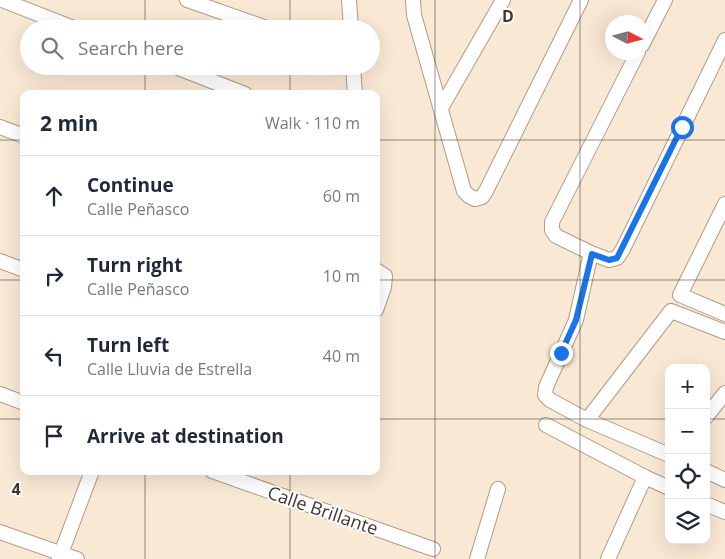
<!DOCTYPE html>
<meta charset="utf-8">
<style>
:root{--surface:#fff;--page:#f6f6f7;--text:#1f2937;--muted:#747a83;--line:#e0e1e3}
body{margin:0;font-family:"Open Sans",sans-serif;background:var(--page);color:var(--text)}
.controls{position:absolute;right:15px;bottom:15px;display:grid;overflow:hidden;border-radius:10px;box-shadow:0 5px 20px #0002}
.controls button{width:45px;height:45px;display:grid;place-items:center;padding:0;border:0;border-bottom:1px solid var(--line);background:var(--surface);color:var(--text);font:25px sans-serif}
.compass{position:absolute;left:605px;top:15px;width:45px;height:45px;border-radius:50%;background:var(--surface);box-shadow:0 5px 20px #0002;rotate:96deg}
.stop{position:absolute;width:15px;height:15px;margin:-11px;border:4px solid #1a73e8;border-radius:50%;background:#fff}
.stop.end{background:#1a73e8;border-color:#fff;box-shadow:0 1px 5px #0008}
.list{margin:0;padding:0;list-style:none}
h2{display:flex;justify-content:space-between;align-items:center;height:65px;margin:0;padding:0 20px;font-size:21px}
h2 small{font-size:16px;font-weight:400;color:var(--muted)}
.list li{display:grid;grid-template-columns:32px 1fr auto;gap:15px;align-items:center;box-sizing:border-box;height:80px;padding:0 20px;border-top:1px solid var(--line)}
.list b{display:block;font-size:19px;white-space:nowrap}
.list p{margin:0;font-size:16px;white-space:nowrap;color:var(--muted)}
.list em{font-size:16px;font-style:normal;color:var(--muted)}
.icon{flex:none;width:28px;height:28px;fill:none;stroke:currentColor;stroke-width:2;stroke-linecap:round;stroke-linejoin:round}
.map{position:relative;flex:none;width:725px;height:559px;overflow:hidden}
.search{position:absolute;background:var(--surface);box-shadow:0 5px 20px #0002;left:20px;top:20px;width:360px;height:55px;display:flex;align-items:center;gap:12px;box-sizing:border-box;padding:0 18px;border-radius:28px;color:var(--muted);font-size:19px}
.panel{position:absolute;background:var(--surface);box-shadow:0 5px 20px #0002;left:20px;top:90px;width:360px;height:385px;border-radius:10px}
.map>svg:first-child{display:block}
.lines{fill:none;stroke-linecap:round;stroke-linejoin:round}
.street-casing{stroke:#ac9c89;stroke-width:16}
.street{stroke:#fff;stroke-width:14}
.route{stroke:#1a73e8;stroke-width:6}
.grid{fill:none;stroke:#3f3831;stroke-width:1;stroke-opacity:0.55}
.labels{text-anchor:middle;dominant-baseline:central;stroke-width:4;stroke-linejoin:round;paint-order:stroke}
.street-label{font-size:18px;fill:#3f3831;stroke:#fff}
.grid-label{font-size:16px;text-anchor:middle;font-weight:bold;fill:#3f3831;stroke:#fff;stroke-width:4;stroke-linejoin:round;paint-order:stroke}
</style>
<div class="map">
<svg width="725" height="559" viewBox="0 0 725 559">
<rect width="100%" height="100%" fill="#f9e8d4"/>
<g class="lines">
<defs>
<g id="street">
<path d="M 2,0 L 76,29"/>
<path d="M 187,0 L 270,29"/>
<path d="M 349,0 L 351,29"/>
<path d="M 413,0 L 414,15 L 464,191 L 469,196 L 475,199 L 482,197 L 486,191 L 581,0"/>
<path d="M 642,45 L 665,0"/>
<path d="M 638,52 L 552,222 L 552,230 L 556,236 L 591,253 L 609,260 L 617,258 L 623,249 L 725,40"/>
<path d="M 173,66 L 245,94"/>
<path d="M 353,66 L 355,94"/>
<path d="M 441,108 L 503,0"/>
<path d="M 0,127 L 24,136"/>
<path d="M 725,204 L 680,295 L 725,314"/>
<path d="M 591,253 L 576,320 L 546,387 L 545,395 L 550,400 L 587,420 L 669,455"/>
<path d="M 0,261 L 24,270"/>
<path d="M 376,270 L 385,276 L 384,287 L 376,310"/>
<path d="M 0,394 L 24,403"/>
<path d="M 706,417 L 725,393"/>
<path d="M 587,420 L 671,311 L 725,332"/>
<path d="M 546,425 L 645,477 L 669,488"/>
<path d="M 212,471 L 433,549"/>
<path d="M 706,471 L 725,480"/>
<path d="M 706,504 L 725,512"/>
<path d="M 0,532 L 77,559"/>
<path d="M 59,559 L 92,471"/>
<path d="M 477,559 L 498,489"/>
<path d="M 608,559 L 645,477"/>
</g>
</defs>
<use href="#street" class="street-casing"/>
<use href="#street" class="street"/>
</g>
<g class="lines">
<path class="route" d="M 561,353 L 576,320 L 592,254 L 609,260 L 617,258 L 682,127"/>
</g>
<path class="grid" d="M 145,0 L 145,29M 290,0 L 290,29M 435,0 L 435,559M 580,0 L 580,559M 145,66 L 145,94M 290,66 L 290,94M 0,140 L 24,140M 376,140 L 725,140M 0,280 L 24,280M 376,280 L 725,280M 0,419 L 24,419M 376,419 L 669,419M 706,419 L 725,419M 145,471 L 145,559M 290,471 L 290,559"/>
<g class="labels">
<g class="street-label">
<text transform="translate(323 510) rotate(19)">Calle Brillante</text>
</g>
</g>
<g class="grid-label">
<text x="508" y="22">D</text>
<text x="16" y="495">4</text>
</g>
</svg>
<div class="controls">
<button>+</button>
<button>−</button>
<button><svg class="icon" aria-label="locate" viewBox="0 0 24 24"><circle cx="12" cy="12" r="6"/><path d="M12 2v4M12 18v4M2 12h4M18 12h4"/></svg></button>
<button><svg class="icon" aria-label="layers" viewBox="0 0 24 24"><path d="M12 4l9 5-9 5-9-5zM3 14l9 5 9-5"/></svg></button>
</div>
<svg class="compass" viewBox="-18 -18 36 36"><path d="M0-13l5 13h-10z" fill="#e53935"/><path d="M0 13l5-13h-10z" fill="#747a83"/></svg>
<div class="stop" style="left:682px;top:127px"></div>
<div class="stop end" style="left:561px;top:353px"></div>
<div class="search"><svg class="icon" aria-label="search" viewBox="0 0 24 24"><circle cx="10" cy="10" r="6"/><path d="M15 15l6 6"/></svg>Search here</div>
<section class="panel">
<h2>2 min<small>Walk · 110 m</small></h2>
<ul class="list">
<li><svg class="icon" aria-label="ahead" viewBox="0 0 24 24"><path d="M12 20V5M6 11l6-6 6 6"/></svg><div><b>Continue</b><p>Calle Peñasco</p></div><em>60 m</em></li>
<li><svg class="icon" aria-label="right" viewBox="0 0 24 24"><path d="M7 20v-9h11M14 6l5 5-5 5"/></svg><div><b>Turn right</b><p>Calle Peñasco</p></div><em>10 m</em></li>
<li><svg class="icon" aria-label="left" viewBox="0 0 24 24"><path d="M17 20v-9H6M10 6l-5 5 5 5"/></svg><div><b>Turn left</b><p>Calle Lluvia de Estrella</p></div><em>40 m</em></li>
<li><svg class="icon" aria-label="arrive" viewBox="0 0 24 24"><path d="M6 21V4h12l-3 4 3 4H6"/></svg><div><b>Arrive at destination</b></div></li>
</ul>
</section>
</div>
